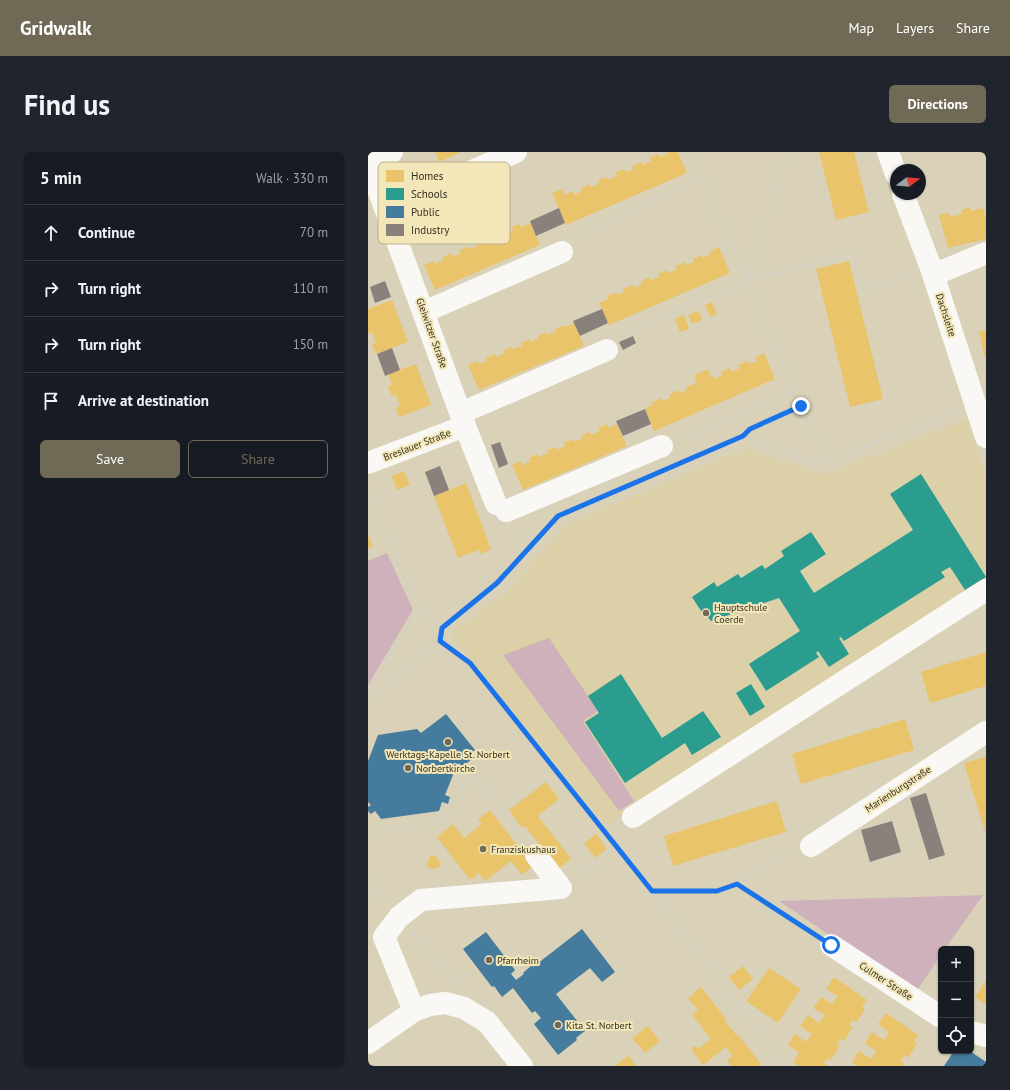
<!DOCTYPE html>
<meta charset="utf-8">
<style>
:root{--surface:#171b24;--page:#20242c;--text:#f1f3f6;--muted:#9ea1a6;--line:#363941;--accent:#6f6956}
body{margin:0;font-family:"PT Sans",sans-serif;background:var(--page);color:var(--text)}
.controls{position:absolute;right:12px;bottom:12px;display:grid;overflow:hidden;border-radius:6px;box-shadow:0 1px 3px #0004}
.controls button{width:36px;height:36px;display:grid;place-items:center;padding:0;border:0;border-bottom:1px solid var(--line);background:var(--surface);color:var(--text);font:20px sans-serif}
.compass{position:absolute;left:522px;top:12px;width:36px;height:36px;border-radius:50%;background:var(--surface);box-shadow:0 1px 3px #0004;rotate:74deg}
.stop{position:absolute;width:12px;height:12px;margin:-9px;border:3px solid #1a73e8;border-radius:50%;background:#fff}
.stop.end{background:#1a73e8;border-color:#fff;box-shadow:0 1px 4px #0008}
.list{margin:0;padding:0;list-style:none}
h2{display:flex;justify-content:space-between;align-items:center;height:52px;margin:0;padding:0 16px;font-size:17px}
h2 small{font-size:13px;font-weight:400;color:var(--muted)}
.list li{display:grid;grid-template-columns:26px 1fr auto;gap:12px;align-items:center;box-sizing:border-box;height:56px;padding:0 16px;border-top:1px solid var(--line)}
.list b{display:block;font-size:15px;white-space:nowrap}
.list em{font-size:13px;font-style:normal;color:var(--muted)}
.actions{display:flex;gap:8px;padding:12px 16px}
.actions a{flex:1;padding:9px 0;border:1px solid var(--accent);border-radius:6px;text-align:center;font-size:14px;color:var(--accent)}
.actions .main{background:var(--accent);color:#fff}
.icon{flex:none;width:22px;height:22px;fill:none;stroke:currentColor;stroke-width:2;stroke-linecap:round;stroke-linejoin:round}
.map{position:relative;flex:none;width:618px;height:914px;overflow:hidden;border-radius:6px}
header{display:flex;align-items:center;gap:24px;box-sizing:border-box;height:56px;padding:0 20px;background:var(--accent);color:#fff}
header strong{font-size:19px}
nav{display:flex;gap:22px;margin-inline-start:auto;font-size:14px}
.intro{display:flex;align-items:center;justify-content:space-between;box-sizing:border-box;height:96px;padding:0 24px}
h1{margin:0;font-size:28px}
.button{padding:10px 18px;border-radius:6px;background:var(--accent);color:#fff;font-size:14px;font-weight:700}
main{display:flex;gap:24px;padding:0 24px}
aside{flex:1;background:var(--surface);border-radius:6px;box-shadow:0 1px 3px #0004}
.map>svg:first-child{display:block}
.built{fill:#dbd0a8}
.green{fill:#cfb1bb}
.homes{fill:#e9c46a}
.schools{fill:#2a9d8f}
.public{fill:#457b9d}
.industry{fill:#8a817c}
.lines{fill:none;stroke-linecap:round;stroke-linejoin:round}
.path{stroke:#d1cfc8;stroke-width:2.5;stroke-dasharray:2 2;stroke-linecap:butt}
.minor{stroke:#f9f8f4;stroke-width:22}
.route{stroke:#1a73e8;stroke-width:5}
.poi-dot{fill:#6f6956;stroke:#f3e6b9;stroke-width:1.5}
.labels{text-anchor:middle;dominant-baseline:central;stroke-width:4;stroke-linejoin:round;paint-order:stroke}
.street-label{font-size:10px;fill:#363120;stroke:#f3e6b9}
.poi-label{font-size:10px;fill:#363120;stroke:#f3e6b9;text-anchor:start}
.key{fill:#f3e6b9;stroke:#bab08b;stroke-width:1}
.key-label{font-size:11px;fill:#363120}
</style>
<header>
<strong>Gridwalk</strong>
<nav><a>Map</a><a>Layers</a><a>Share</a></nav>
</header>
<div class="intro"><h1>Find us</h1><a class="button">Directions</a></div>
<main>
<aside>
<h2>5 min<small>Walk · 330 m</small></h2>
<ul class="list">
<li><svg class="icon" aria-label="ahead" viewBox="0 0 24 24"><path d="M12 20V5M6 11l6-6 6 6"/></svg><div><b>Continue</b></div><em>70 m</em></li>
<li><svg class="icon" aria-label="right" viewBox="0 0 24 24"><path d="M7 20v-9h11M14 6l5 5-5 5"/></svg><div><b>Turn right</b></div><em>110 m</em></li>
<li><svg class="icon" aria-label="right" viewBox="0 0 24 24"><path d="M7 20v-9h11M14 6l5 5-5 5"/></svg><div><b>Turn right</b></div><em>150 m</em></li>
<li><svg class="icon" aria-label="arrive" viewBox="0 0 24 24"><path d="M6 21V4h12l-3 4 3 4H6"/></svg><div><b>Arrive at destination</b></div></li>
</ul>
<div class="actions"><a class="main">Save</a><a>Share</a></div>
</aside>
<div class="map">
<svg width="618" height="914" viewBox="0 0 618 914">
<rect width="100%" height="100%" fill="#d9d2b9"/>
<path class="built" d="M 599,267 L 618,323 L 618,427 L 239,674 L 82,482 L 137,441 L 199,372 L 379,296 L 455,323 Z"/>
<g class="green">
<path d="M 19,401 L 45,458 L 0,533 L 0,409 Z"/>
<path d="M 181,486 L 230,559 L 215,569 L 266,649 L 251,659 L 135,503 Z"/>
<path d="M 615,743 L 577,797 L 573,797 L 573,803 L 547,841 L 411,749 Z"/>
</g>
<g class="homes">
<path d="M 67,0 L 93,0 L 71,10 Z"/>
<path d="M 299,0 L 310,0 L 319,21 L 198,73 L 184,41 L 194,37 L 197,43 L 205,39 L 206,43 L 214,39 L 213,36 L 222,32 L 223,35 L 231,32 L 230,28 L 239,25 L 240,28 L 249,24 L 247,21 L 256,17 L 258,20 L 266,17 L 264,14 L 274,10 L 275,13 L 283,9 L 281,6 L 290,2 L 292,5 L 300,2 Z"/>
<path d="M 451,0 L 486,0 L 501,60 L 468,68 Z"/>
<path d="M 602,55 L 603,59 L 615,56 L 618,66 L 618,87 L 580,96 L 571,63 L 581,61 L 582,65 L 594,62 L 593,58 Z"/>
<path d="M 163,71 L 172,93 L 67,138 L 56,113 L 66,109 L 67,112 L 76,108 L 75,105 L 83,101 L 84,105 L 93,101 L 92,98 L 100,94 L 101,97 L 110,94 L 109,90 L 118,86 L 119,90 L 127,86 L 126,83 L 135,79 L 136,82 L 145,79 L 143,75 L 152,72 L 153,75 Z"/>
<path d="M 351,95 L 362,121 L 241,173 L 231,151 L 240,147 L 239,144 L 248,140 L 249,143 L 257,140 L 255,137 L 264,133 L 266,136 L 274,132 L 273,129 L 282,125 L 283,128 L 292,125 L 290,122 L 299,118 L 301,121 L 309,117 L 308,114 L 317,110 L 318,113 L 326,110 L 325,107 L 333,103 L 335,106 L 343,102 L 342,99 Z"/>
<path d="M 481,109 L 515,247 L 482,255 L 448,117 Z"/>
<path d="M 24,148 L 40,190 L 8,202 L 4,192 L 8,191 L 4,180 L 0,181 L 0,157 Z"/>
<path d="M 344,150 L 349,162 L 342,165 L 337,153 Z"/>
<path d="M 331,159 L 334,168 L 324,172 L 320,163 Z"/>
<path d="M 316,163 L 321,177 L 312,180 L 307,167 Z"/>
<path d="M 206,171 L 216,194 L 111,238 L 100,213 L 109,209 L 111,212 L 119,209 L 118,206 L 127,202 L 128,205 L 136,201 L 135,198 L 144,195 L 145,197 L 154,194 L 153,191 L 161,187 L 162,190 L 171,186 L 170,184 L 178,180 L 180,183 L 188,179 L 187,177 L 196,173 L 197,175 Z"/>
<path d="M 618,178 L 618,206 L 617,206 L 611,180 Z"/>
<path d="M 396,201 L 407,227 L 286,279 L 277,256 L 285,253 L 284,250 L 293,246 L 295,249 L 302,246 L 301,243 L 310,238 L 312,241 L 319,238 L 318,235 L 327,231 L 329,234 L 330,234 L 326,223 L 340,217 L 343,225 L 345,224 L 346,227 L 354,223 L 353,220 L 362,216 L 363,220 L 372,216 L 370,213 L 379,209 L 381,212 L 389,209 L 387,205 Z"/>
<path d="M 48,212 L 63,253 L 31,265 L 28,256 L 32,254 L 28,243 L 24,244 L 20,235 L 24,233 L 20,222 Z"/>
<path d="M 239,272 L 240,276 L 249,272 L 259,294 L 155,338 L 144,313 L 153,309 L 154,313 L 163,309 L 161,306 L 169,302 L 171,305 L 180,301 L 179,298 L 188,295 L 189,298 L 197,294 L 196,291 L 205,287 L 206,290 L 215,286 L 214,283 L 222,280 L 223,283 L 232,279 L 230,276 Z"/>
<path d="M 36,319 L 42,333 L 29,338 L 24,324 Z"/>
<path d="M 98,331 L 123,397 L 113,402 L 111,398 L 90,406 L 66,344 Z"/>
<path d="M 0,383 L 5,394 L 0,396 Z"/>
<path d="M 618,500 L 618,534 L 562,551 L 553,520 Z"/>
<path d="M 537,567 L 546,598 L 433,632 L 424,602 Z"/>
<path d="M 618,605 L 618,683 L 596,611 Z"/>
<path d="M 178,630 L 191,647 L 170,664 L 203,707 L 190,717 L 157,674 L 154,676 L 141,658 Z"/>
<path d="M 409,649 L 418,680 L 305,714 L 296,684 Z"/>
<path d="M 122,658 L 165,714 L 154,723 L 143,709 L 117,729 L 111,721 L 102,728 L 69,685 L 85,672 L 96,686 L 114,672 L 110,667 Z"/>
<path d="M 228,682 L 239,697 L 227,706 L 216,691 Z"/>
<path d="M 62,704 L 67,704 L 73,711 L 70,716 L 62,717 L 59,713 Z"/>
<path d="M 375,814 L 385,827 L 371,838 L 361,825 Z"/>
<path d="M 401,816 L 433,837 L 410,871 L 378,849 Z"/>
<path d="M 466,825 L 499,848 L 494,854 L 497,857 L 489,870 L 485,868 L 481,873 L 485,875 L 476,889 L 472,887 L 469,892 L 472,894 L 463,908 L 459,906 L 458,908 L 456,911 L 459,913 L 458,914 L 431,914 L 425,910 L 431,901 L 420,893 L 427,882 L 438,890 L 444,882 L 432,874 L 440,863 L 451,871 L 457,863 L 445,856 L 453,845 L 464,852 L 470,844 L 458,837 Z"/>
<path d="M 618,828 L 618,853 L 607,845 Z"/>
<path d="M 333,835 L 358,867 L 357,869 L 369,884 L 370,883 L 371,884 L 393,912 L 392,914 L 363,914 L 359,908 L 364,904 L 358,895 L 335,913 L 323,897 L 327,893 L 330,897 L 343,887 L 324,863 L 330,858 L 320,846 Z"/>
<path d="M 518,861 L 550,883 L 546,890 L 549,892 L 540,906 L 537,903 L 533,909 L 536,911 L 535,913 L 536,914 L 490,914 L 484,910 L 491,899 L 503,907 L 508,899 L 497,891 L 504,880 L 516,888 L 521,880 L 510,872 Z"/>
<path d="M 280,874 L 292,889 L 277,901 L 264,886 Z"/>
<path d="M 261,903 L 262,904 L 261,905 L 268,914 L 247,914 Z"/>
</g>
<g class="schools">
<path d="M 553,322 L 618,425 L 597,438 L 582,415 L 573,420 L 577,425 L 476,489 L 473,485 L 471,486 L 481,502 L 461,515 L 450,499 L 448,501 L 451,505 L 398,539 L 381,512 L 432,479 L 411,446 L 343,469 L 339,464 L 337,465 L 324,445 L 346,430 L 349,435 L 370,422 L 373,426 L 394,413 L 397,417 L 416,404 L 413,399 L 443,380 L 458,402 L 432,419 L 446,441 L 545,378 L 522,342 Z"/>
<path d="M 253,522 L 294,586 L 335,559 L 353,585 L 324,603 L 317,591 L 257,631 L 217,570 L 231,561 L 220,544 Z"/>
<path d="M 383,532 L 397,555 L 382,564 L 368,541 Z"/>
</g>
<g class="public">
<path d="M 78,562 L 107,598 L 100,603 L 104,607 L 94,615 L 91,611 L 81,619 L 85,623 L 77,643 L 82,645 L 80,652 L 74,650 L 71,659 L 13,667 L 7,659 L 3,662 L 0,659 L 0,655 L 3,653 L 0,650 L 0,609 L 10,583 L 49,577 L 53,581 Z"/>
<path d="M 214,777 L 247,820 L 234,830 L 222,816 L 188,842 L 217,879 L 208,886 L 209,888 L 190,903 L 166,872 L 173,866 L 167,859 L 164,861 L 145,836 L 134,845 L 126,834 L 124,835 L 95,797 L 118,780 L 147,818 L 143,822 L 148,828 L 156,822 L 155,821 L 164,813 L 165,815 Z"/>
<path d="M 586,899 L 602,899 L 618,910 L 618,914 L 576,914 Z"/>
</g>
<g class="industry">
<path d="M 191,56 L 197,71 L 168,84 L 162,69 Z"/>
<path d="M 17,129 L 23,145 L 7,151 L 2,135 Z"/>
<path d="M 234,157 L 240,171 L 212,184 L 205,169 Z"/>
<path d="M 265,184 L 268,191 L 255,198 L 251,190 Z"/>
<path d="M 24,196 L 32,218 L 17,224 L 9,202 Z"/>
<path d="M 277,257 L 283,272 L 255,284 L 248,269 Z"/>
<path d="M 132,290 L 140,312 L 131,316 L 123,293 Z"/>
<path d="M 72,314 L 81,338 L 66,344 L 57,320 Z"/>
<path d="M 558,641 L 577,703 L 561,708 L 542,646 Z"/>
<path d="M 524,669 L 533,700 L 502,710 L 493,678 Z"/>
</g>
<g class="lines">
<g class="path">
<path d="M 323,0 L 457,310"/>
<path d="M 206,84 L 334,25"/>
<path d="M 379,128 L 420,0"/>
<path d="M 252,184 L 379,128 L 485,102 L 494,138 L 545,122"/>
<path d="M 375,284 L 382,277 L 433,254"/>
<path d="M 312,287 L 426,240"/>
<path d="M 0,343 L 50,457 L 74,476"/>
<path d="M 152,376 L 156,383 L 166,392"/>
<path d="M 72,489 L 102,511 L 248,695 L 208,724"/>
<path d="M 0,541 L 11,520 L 50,457"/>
<path d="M 0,547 L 72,489 L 74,476 L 129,431 L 190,364 L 375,284 L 444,310 L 457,310 L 588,259"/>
<path d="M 0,681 L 74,669 L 105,617 L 156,687"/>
<path d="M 238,682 L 248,676"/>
<path d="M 248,695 L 284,739 L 416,914"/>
<path d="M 0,723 L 8,742"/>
<path d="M 369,732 L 446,782"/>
<path d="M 284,739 L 349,739 L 369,732 L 423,695"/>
<path d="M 0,740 L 8,742 L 17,751"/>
<path d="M 44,779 L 93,834"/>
<path d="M 19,902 L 26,914"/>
</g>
<g class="minor">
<path d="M 520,0 L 528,22"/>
<path d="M 0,10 L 97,274 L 128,352"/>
<path d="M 0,10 L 24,0"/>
<path d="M 535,42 L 563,116 L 618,285"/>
<path d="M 18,56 L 148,0"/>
<path d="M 565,123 L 618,101"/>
<path d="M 56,160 L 194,100"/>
<path d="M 93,261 L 239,198"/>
<path d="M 0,311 L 97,274"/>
<path d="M 138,359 L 294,294"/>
<path d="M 265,665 L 618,438"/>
<path d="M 443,694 L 618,580"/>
<path d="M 463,793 L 573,865"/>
<path d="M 46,859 L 16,785 L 31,765 L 53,748 L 193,736 L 168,703"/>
<path d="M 603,880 L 618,884"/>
<path d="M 0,891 L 46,859 L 62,853 L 77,851 L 96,856 L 119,870 L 154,914"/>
</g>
</g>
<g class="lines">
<path class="route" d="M 433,254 L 382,277 L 375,284 L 190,364 L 129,431 L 74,476 L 72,489 L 102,511 L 284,739 L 349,739 L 369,732 L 463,793"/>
</g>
<g class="poi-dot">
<circle cx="338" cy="461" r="4"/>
<circle cx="80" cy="590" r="4"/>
<circle cx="40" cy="616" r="4"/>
<circle cx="115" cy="697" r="4"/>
<circle cx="121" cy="808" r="4"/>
<circle cx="190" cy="873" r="4"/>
</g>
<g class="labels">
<g class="street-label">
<text transform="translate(578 163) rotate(72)">Dachsleite</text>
<text transform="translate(64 181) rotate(70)">Gleiwitzer Straße</text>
<text transform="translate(49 293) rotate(-21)">Breslauer Straße</text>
<text transform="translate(530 637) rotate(-33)">Marienburgstraße</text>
<text transform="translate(518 829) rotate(33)">Culmer Straße</text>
</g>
<g class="poi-label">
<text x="346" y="455">Hauptschule<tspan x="346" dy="12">Coerde</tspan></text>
<text x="80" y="602" text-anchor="middle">Werktags-Kapelle St. Norbert</text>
<text x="48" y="616">Norbertkirche</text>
<text x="123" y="697">Franziskushaus</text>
<text x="129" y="808">Pfarrheim</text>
<text x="198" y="873">Kita St. Norbert</text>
</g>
</g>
<rect x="10" y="10" width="132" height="82" rx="6" class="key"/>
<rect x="18" y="18" width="18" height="12" fill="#e9c46a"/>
<rect x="18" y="36" width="18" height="12" fill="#2a9d8f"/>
<rect x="18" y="54" width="18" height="12" fill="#457b9d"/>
<rect x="18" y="72" width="18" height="12" fill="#8a817c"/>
<g class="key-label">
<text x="43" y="28">Homes</text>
<text x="43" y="46">Schools</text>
<text x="43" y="64">Public</text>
<text x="43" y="82">Industry</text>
</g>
</svg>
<div class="controls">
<button>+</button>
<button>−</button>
<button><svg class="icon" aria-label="locate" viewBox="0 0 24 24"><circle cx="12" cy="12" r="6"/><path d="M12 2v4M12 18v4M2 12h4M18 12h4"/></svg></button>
</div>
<svg class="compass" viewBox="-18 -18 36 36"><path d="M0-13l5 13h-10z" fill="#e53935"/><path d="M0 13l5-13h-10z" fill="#9ea1a6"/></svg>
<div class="stop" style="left:463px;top:793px"></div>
<div class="stop end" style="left:433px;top:254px"></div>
</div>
</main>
